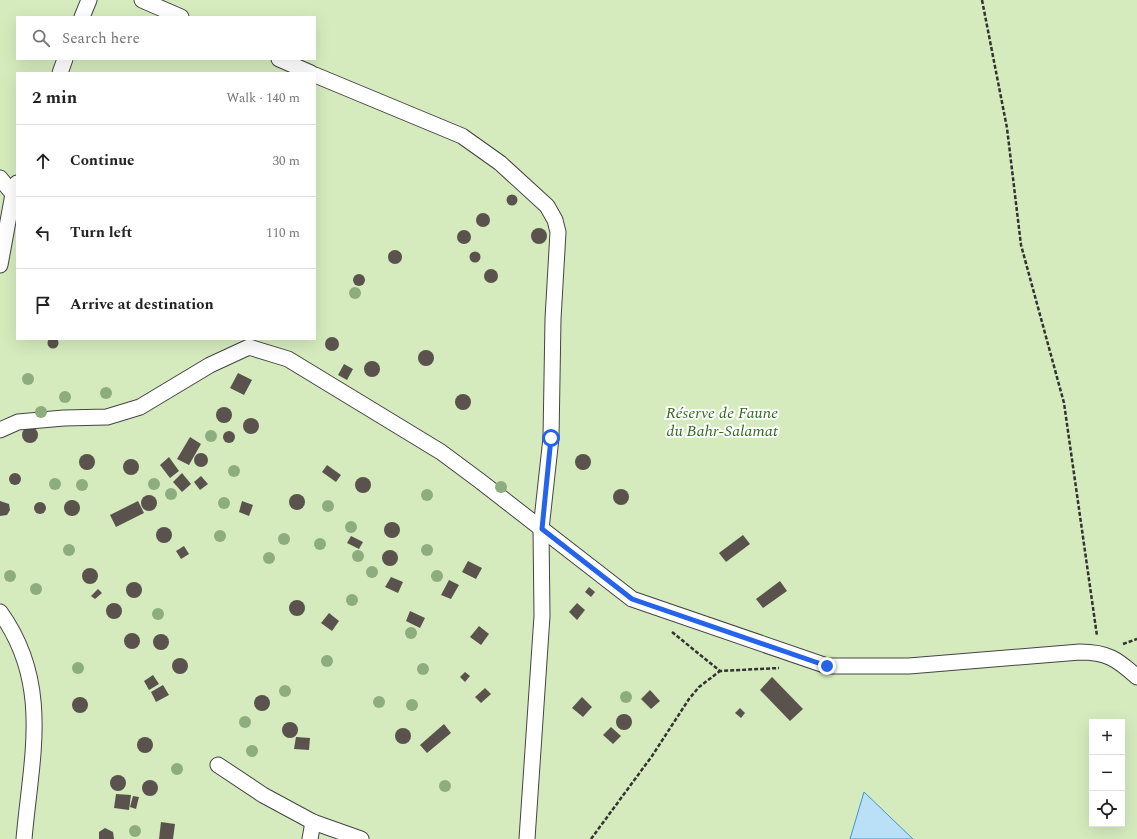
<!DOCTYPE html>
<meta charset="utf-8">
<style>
:root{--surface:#fff;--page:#f6f6f6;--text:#222;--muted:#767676;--line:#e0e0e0}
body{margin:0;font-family:Spectral,serif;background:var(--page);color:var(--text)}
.controls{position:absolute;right:12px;bottom:12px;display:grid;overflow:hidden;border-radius:0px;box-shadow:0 4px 16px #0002}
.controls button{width:36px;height:36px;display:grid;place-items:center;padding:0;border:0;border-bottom:1px solid var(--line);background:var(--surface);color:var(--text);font:20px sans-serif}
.stop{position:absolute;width:12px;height:12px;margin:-9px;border:3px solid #2563eb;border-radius:50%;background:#fff}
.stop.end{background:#2563eb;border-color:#fff;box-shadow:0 1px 4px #0008}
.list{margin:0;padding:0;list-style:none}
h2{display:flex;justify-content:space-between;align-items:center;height:52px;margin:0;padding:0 16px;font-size:17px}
h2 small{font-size:13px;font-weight:400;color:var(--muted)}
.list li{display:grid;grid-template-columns:26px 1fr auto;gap:12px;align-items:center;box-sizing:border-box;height:72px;padding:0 16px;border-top:1px solid var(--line)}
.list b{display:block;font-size:15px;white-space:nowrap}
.list em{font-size:13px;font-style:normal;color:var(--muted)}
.icon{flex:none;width:22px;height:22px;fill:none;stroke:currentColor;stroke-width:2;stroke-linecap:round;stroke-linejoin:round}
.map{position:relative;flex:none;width:1137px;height:839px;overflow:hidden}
.search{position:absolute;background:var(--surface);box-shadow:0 4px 16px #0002;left:16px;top:16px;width:300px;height:44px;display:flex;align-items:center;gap:10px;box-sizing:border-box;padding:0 14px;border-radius:0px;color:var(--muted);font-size:15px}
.panel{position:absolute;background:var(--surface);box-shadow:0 4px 16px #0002;left:16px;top:72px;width:300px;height:268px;border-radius:0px}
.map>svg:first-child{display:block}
.green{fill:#d5ebbd;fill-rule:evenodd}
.water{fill:#b9e0f7;stroke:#3f96cf}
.building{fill:#5a524d}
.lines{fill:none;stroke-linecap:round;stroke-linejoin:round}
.minor-casing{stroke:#444;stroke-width:17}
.path{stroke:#333;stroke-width:2.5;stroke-dasharray:4 2;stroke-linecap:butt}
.minor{stroke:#fff;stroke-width:15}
.tree{fill:#8dad7f}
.route{stroke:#2563eb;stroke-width:5}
.labels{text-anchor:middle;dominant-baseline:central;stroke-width:4;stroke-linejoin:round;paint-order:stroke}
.park-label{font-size:16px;font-style:italic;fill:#2f6b1f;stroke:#fff}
</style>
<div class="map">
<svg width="1137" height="839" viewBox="0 0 1137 839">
<rect width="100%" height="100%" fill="#fffdf5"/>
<path class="green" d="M 0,0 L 1137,0 L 1137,839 L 0,839 ZM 17,17 L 315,17 L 315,59 L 17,59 ZM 17,73 L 315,73 L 315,339 L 17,339 ZM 1092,722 L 1122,722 L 1122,824 L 1092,824 Z"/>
<path class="water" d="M 864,792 L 913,839 L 850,839 Z"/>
<g class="building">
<circle cx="512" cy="200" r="5.5"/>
<circle cx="483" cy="220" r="7"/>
<circle cx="539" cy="236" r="8"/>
<circle cx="464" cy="237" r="7"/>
<circle cx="395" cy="257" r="7"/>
<circle cx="475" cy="257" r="5.5"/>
<circle cx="491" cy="276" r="7"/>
<circle cx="359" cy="280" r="6"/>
<circle cx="332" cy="344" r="7"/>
<circle cx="53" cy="343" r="5.5"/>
<circle cx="426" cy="358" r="8"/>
<circle cx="372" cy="369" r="8"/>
<path d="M 344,364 L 353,369 L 347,380 L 338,375 Z"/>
<path d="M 238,373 L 252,380 L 244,395 L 230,388 Z"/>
<circle cx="463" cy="402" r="8"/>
<circle cx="224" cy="415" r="8"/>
<circle cx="251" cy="426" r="8"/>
<circle cx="30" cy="435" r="8"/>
<circle cx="229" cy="437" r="6"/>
<path d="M 190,437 L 201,444 L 189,465 L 177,459 Z"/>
<circle cx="201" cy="460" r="7"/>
<circle cx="583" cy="462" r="8"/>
<circle cx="87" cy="462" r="8"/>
<path d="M 169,457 L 179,471 L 170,478 L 160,465 Z"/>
<circle cx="131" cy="467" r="8"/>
<path d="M 327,465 L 341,475 L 336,482 L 322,472 Z"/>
<path d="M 182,473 L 191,484 L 182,492 L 173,482 Z"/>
<circle cx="15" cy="479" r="6"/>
<path d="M 201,476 L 208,484 L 200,490 L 194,482 Z"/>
<circle cx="363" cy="485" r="8"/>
<circle cx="621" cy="497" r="8"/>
<circle cx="297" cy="502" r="8"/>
<circle cx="149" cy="503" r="8"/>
<circle cx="72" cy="508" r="8"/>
<path d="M 0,501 L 9,504 L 10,510 L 7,515 L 0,516 Z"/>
<path d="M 138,501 L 144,513 L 116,527 L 110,515 Z"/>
<path d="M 242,501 L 253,505 L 249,516 L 239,512 Z"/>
<circle cx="40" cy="508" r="6"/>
<circle cx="392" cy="530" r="8"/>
<circle cx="164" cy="535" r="8"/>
<path d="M 743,535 L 750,544 L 726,562 L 719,553 Z"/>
<path d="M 351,536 L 363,542 L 359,549 L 347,543 Z"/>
<path d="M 184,546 L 189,554 L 181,559 L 176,551 Z"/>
<circle cx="390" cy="558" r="8"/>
<path d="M 468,561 L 482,568 L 476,579 L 462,572 Z"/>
<circle cx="90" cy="576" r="8"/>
<path d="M 391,577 L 403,582 L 398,593 L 385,587 Z"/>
<path d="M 449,580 L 459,585 L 451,599 L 441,595 Z"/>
<path d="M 780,581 L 787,591 L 763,608 L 756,599 Z"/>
<circle cx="134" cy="590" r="8"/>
<path d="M 589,587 L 595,592 L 591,597 L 585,592 Z"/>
<path d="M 98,589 L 102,593 L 95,599 L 91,596 Z"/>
<circle cx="297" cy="608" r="8"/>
<path d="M 577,603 L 585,610 L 577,620 L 569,612 Z"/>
<circle cx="114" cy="611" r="8"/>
<path d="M 410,611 L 425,618 L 420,628 L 406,621 Z"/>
<path d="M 329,613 L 339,621 L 332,631 L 321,623 Z"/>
<path d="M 479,626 L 489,634 L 481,645 L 470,637 Z"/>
<circle cx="132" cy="641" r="8"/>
<circle cx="161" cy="642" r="8"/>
<circle cx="180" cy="666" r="8"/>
<path d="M 465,672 L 470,676 L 465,682 L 460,677 Z"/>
<path d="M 153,675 L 159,684 L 149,690 L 144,681 Z"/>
<path d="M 772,677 L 803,709 L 790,721 L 760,690 Z"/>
<path d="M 163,685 L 169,695 L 156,702 L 151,692 Z"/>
<path d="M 485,688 L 491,694 L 481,703 L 475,697 Z"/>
<path d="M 650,690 L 660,701 L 651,709 L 641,699 Z"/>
<circle cx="262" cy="703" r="8"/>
<path d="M 582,697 L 592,707 L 583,717 L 572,708 Z"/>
<circle cx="80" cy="705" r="8"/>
<path d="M 740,708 L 745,713 L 741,718 L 735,713 Z"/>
<circle cx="624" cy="722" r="8"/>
<circle cx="290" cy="730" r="8"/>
<path d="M 444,724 L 451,733 L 427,753 L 420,745 Z"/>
<path d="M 611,727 L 621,736 L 613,744 L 603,735 Z"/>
<circle cx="403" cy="736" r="8"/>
<path d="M 296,737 L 310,738 L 309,750 L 294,749 Z"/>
<circle cx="145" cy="745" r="8"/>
<circle cx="118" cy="783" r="8"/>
<circle cx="150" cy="788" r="8"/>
<path d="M 116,794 L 131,795 L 129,810 L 114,808 Z"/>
<path d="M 133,796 L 139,797 L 136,809 L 130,807 Z"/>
<path d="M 161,822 L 175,824 L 173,839 L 159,839 Z"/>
<path d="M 105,828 L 113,832 L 114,839 L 99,839 L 99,832 Z"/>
</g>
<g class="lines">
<defs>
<g id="minor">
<path d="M 142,0 L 181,17"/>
<path d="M 82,17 L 89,0"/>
<path d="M 279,59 L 311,73"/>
<path d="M 60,73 L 65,59"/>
<path d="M 315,75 L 462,136 L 500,163 L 547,206 L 555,220 L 558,232 L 553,319 L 551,438 L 541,529 L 542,616 L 527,839"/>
<path d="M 0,178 L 13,194"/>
<path d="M 0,265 L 13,194 L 17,183"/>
<path d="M 0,430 L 18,422 L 64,418 L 107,417 L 140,407 L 210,365 L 249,347 L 288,359 L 441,452 L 480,481 L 632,599 L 827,666 L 909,666 L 1080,652 C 1107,652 1117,659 1137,677"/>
<path d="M 0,612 C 52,684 31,758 24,839"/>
<path d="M 218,765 L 263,795 L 313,822 L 361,839"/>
<path d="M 310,839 L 313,822"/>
</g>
</defs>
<use href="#minor" class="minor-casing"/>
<g class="path">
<path d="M 982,0 L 1007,128 L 1021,245 L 1064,403 L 1097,636"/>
<path d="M 672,632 L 720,671 L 779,668"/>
<path d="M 1123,644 L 1137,639"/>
<path d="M 591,839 L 652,756 L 689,699 L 699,687 L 720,671"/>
</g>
<use href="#minor" class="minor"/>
</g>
<g class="tree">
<circle cx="355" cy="293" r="6"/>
<circle cx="28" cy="379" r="6"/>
<circle cx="106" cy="393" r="6"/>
<circle cx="65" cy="397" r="6"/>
<circle cx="41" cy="412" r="6"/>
<circle cx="211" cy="436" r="6"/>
<circle cx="234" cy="471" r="6"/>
<circle cx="55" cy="484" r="6"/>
<circle cx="154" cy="484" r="6"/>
<circle cx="82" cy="485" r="6"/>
<circle cx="501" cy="487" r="6"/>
<circle cx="171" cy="494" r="6"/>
<circle cx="427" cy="495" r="6"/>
<circle cx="224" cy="503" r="6"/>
<circle cx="328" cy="506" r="6"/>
<circle cx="351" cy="527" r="6"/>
<circle cx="220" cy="536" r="6"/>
<circle cx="284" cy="539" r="6"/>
<circle cx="320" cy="544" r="6"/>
<circle cx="69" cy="550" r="6"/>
<circle cx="427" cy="550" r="6"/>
<circle cx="358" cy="556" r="6"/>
<circle cx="269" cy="558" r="6"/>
<circle cx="372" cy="572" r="6"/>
<circle cx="10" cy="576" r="6"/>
<circle cx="437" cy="576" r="6"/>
<circle cx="36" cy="589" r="6"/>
<circle cx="352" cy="600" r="6"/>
<circle cx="158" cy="614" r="6"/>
<circle cx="411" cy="633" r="6"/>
<circle cx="327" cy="661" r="6"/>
<circle cx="78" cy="668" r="6"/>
<circle cx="423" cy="669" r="6"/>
<circle cx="285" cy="691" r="6"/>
<circle cx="626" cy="697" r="6"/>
<circle cx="379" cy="702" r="6"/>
<circle cx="412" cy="705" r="6"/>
<circle cx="245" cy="722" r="6"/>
<circle cx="252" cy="751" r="6"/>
<circle cx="177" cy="769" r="6"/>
<circle cx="445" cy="786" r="6"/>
<circle cx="135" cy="831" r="6"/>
</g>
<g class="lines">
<path class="route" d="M 551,438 L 542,529 L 632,599 L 827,666"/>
</g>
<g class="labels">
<g class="park-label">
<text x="722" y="413">Réserve de Faune<tspan x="722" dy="18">du Bahr-Salamat</tspan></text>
</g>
</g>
</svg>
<div class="controls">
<button>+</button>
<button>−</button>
<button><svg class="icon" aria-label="locate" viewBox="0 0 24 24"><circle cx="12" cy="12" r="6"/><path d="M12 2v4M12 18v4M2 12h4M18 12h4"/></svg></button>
</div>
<div class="stop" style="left:551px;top:438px"></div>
<div class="stop end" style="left:827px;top:666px"></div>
<div class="search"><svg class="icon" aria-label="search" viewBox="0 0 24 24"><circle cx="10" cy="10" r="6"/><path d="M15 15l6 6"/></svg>Search here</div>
<section class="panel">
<h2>2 min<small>Walk · 140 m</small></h2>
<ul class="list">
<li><svg class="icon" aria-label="ahead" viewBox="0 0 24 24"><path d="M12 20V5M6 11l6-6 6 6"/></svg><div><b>Continue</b></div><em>30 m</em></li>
<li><svg class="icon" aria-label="left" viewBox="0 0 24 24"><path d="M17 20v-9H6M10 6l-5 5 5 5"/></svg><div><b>Turn left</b></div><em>110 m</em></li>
<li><svg class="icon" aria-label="arrive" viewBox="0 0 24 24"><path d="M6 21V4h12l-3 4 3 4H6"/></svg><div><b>Arrive at destination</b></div></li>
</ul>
</section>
</div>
